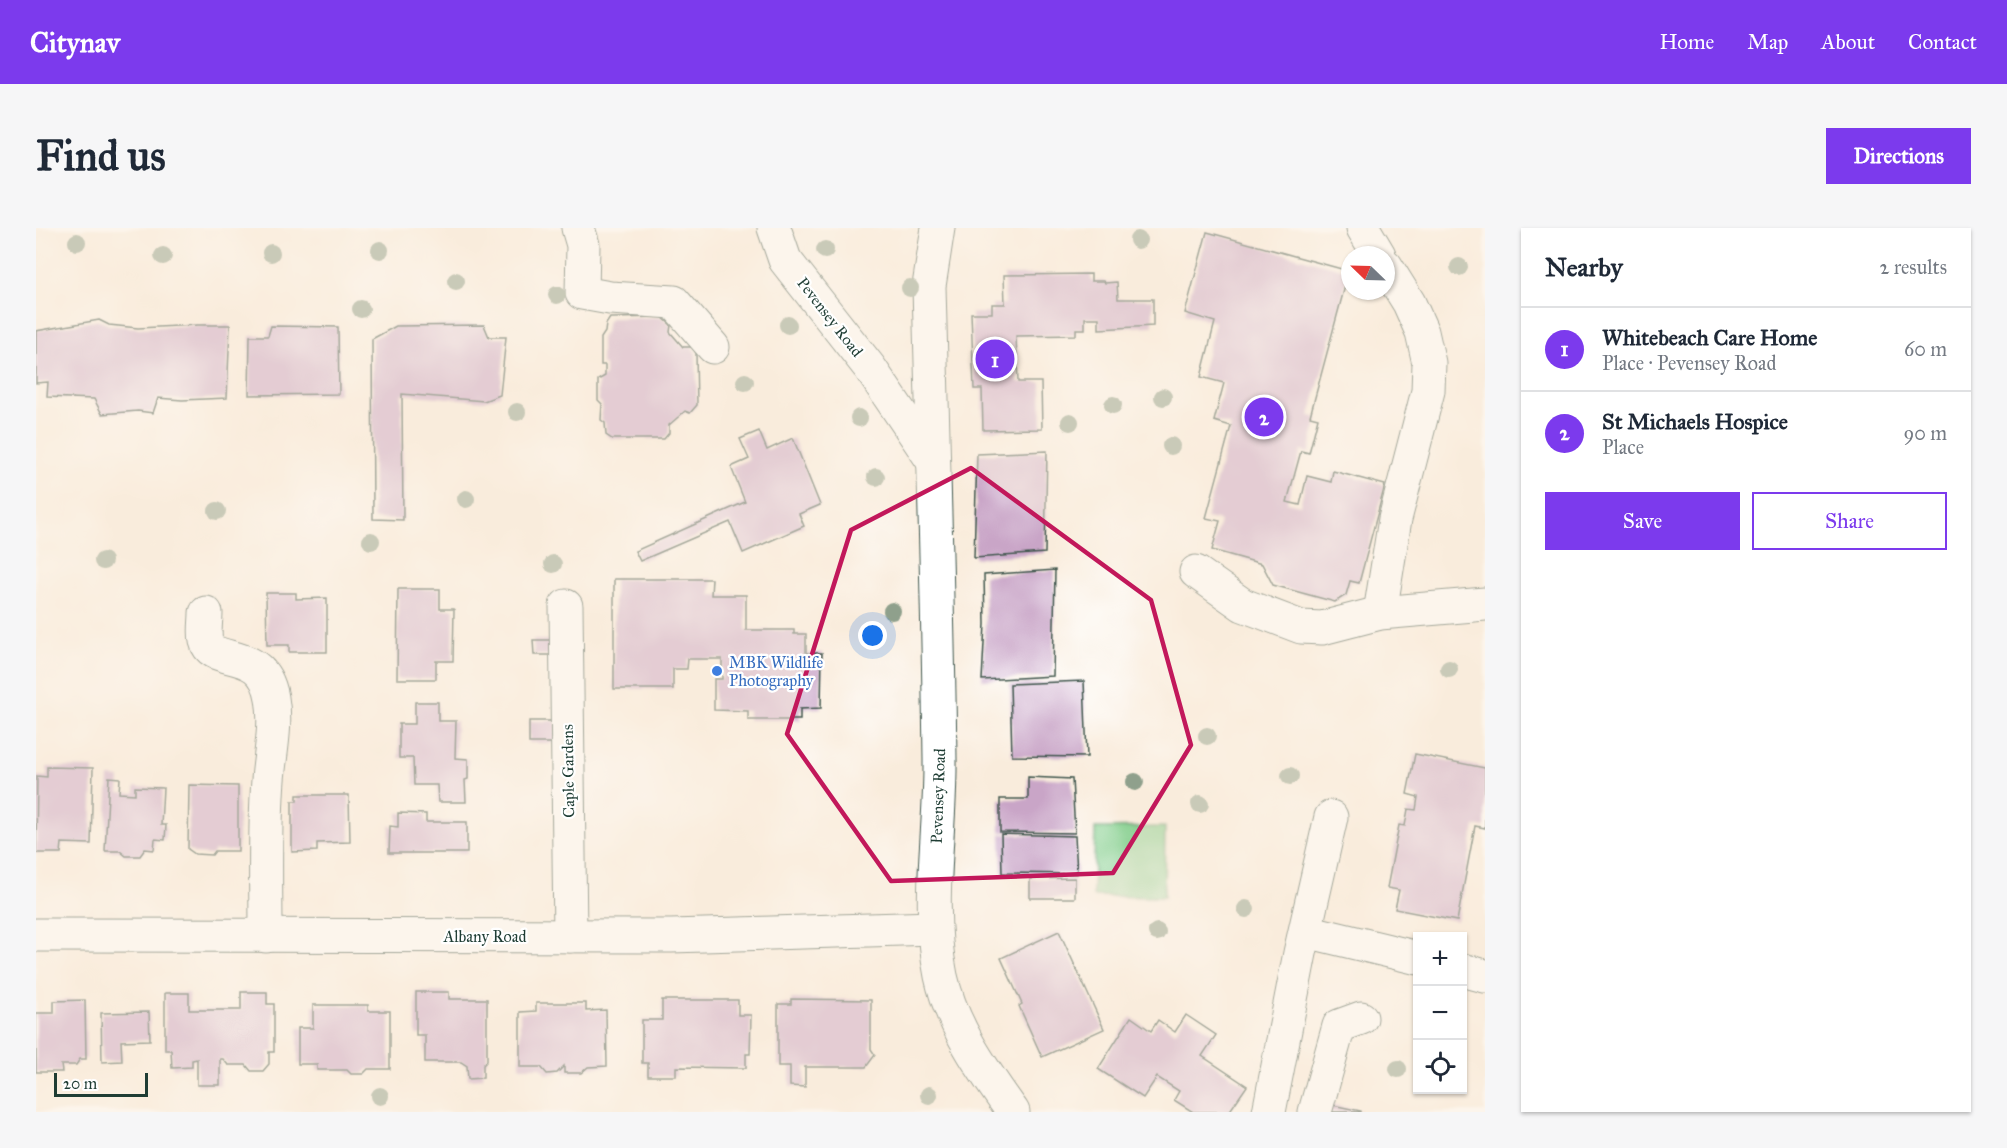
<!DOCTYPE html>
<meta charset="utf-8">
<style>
:root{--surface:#fff;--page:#f6f6f7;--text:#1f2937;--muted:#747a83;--line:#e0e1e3;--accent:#7c3aed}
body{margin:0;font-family:"IM FELL Great Primer",serif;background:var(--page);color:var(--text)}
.controls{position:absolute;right:18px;bottom:18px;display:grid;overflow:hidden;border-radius:0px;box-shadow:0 2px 4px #0004}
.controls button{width:54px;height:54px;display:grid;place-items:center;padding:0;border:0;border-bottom:2px solid var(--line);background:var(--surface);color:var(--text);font:30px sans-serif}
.compass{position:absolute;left:1305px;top:18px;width:54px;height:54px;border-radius:50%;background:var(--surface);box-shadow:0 2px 4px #0004;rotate:293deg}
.scale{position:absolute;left:18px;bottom:15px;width:94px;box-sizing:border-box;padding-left:6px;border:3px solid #1f3d34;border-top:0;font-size:16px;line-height:21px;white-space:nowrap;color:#1f3d34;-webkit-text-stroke:4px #fff;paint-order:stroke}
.you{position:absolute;left:837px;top:408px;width:21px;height:21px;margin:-15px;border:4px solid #fff;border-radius:50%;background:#1a73e8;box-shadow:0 0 0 9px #1a73e833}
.badge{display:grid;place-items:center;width:39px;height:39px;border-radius:50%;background:var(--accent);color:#fff;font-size:20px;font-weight:700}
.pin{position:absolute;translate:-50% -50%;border:3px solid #fff;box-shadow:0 2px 6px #0006}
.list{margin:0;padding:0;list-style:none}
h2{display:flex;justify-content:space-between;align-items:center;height:78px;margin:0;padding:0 24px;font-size:26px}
h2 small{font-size:20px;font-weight:400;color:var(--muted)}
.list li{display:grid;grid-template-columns:39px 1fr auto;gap:18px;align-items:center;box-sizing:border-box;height:84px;padding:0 24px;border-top:2px solid var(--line)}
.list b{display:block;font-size:22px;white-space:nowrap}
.list p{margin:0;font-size:20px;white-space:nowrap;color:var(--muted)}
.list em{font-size:20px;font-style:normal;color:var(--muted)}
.actions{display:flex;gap:12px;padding:18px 24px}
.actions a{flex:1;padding:14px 0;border:2px solid var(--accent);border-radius:0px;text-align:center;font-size:21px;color:var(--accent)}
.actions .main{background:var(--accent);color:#fff}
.icon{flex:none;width:33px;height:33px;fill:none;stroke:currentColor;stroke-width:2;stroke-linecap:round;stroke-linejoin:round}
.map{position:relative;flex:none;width:1449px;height:884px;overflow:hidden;border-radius:0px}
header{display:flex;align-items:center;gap:36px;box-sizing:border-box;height:84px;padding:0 30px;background:var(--accent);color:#fff}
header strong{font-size:28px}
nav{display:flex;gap:33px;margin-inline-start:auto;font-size:21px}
.intro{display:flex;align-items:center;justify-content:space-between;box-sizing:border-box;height:144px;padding:0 36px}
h1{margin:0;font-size:42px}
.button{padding:15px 27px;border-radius:0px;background:var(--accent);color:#fff;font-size:21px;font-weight:700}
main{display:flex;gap:36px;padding:0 36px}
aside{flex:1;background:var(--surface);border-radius:0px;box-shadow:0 2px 4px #0004}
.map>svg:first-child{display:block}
.green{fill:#82cd8a;stroke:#50855f;stroke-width:1.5}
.building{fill:#c9a5c7}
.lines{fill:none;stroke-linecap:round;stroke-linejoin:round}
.minor-casing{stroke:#40574d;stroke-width:35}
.minor{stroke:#fff;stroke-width:33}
.tree{fill:#8fa08c}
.marked{fill:none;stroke:#c2185b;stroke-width:4.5;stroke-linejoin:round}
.shop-dot{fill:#3f7fe0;stroke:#fff;stroke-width:2}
.labels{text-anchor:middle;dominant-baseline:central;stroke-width:4.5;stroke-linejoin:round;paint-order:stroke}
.street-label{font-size:16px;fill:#1f3d34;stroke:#fff}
.shop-label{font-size:16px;fill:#366cbe;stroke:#fff;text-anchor:start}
</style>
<header>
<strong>Citynav</strong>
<nav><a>Home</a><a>Map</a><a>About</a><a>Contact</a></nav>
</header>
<div class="intro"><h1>Find us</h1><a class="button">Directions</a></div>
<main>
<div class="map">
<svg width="1449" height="884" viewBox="0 0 1449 884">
<rect width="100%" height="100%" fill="#fff"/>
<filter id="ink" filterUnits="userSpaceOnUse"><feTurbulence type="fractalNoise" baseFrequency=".0167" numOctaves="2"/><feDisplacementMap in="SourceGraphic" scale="12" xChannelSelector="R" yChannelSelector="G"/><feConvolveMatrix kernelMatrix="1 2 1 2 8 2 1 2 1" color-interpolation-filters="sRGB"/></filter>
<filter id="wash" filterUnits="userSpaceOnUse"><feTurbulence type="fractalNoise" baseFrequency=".008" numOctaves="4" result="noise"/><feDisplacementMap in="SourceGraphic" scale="24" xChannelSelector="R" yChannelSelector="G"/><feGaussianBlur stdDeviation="1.35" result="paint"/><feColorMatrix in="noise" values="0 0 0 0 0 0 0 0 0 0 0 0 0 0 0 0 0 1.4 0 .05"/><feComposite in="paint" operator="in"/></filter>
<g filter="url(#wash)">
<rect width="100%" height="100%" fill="#f9ecdc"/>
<path class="green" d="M 1129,599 L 1128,669 L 1057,668 L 1059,600 Z"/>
<g id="blocks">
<g class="building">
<path d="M 1171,4 L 1313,43 L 1274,188 L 1282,190 L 1273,225 L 1265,223 L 1251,274 L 1264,277 L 1271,248 L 1295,254 L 1297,243 L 1349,257 L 1323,355 L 1314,353 L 1310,367 L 1299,374 L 1237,357 L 1226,336 L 1176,322 L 1184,293 L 1170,290 L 1195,198 L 1178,193 L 1188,155 L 1165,149 L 1179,94 L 1149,85 Z"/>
<path d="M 1055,46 L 1055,53 L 1068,53 L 1069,55 L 1081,54 L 1082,71 L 1117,71 L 1117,98 L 1063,101 L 1063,90 L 1049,90 L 1049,101 L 1040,101 L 1040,107 L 980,108 L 982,154 L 1005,154 L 1006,201 L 947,202 L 946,161 L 938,161 L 935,85 L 956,85 L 956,76 L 969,76 L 968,47 Z"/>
<path d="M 626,89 L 635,97 L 634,104 L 647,119 L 656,119 L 660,125 L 661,177 L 654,185 L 649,183 L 633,197 L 633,205 L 628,211 L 576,211 L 570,207 L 569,195 L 565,192 L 566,176 L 562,172 L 562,152 L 569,148 L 569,137 L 565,137 L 565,110 L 569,104 L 570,96 L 574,90 Z"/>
<path d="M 63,92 L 73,97 L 102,100 L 162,97 L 194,97 L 191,170 L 146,172 L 122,170 L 117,185 L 102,183 L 66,186 L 58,171 L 11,169 L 12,154 L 0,155 L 0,103 Z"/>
<path d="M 448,97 L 453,109 L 470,109 L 464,167 L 448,173 L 366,166 L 367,292 L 337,291 L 336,111 L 360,98 Z"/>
<path d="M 235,98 L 302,99 L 303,166 L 213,167 L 214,108 L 232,108 Z"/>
<path d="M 723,203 L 731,222 L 757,210 L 784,277 L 763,286 L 768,298 L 707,325 L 694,294 L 604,333 L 599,323 L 709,274 L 695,239 L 713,231 L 704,211 Z"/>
<path d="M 1011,223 L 1009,325 L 938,330 L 941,226 Z"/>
<path d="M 1019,342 L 1017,448 L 946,452 L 949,396 L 948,347 Z"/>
<path d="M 578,351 L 676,351 L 675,367 L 710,367 L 710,402 L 758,402 L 758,406 L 770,406 L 770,425 L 786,425 L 785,480 L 764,481 L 764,492 L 712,492 L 712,483 L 678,482 L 678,451 L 686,451 L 686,431 L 652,431 L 651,441 L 637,441 L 637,461 L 578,461 Z"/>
<path d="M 362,361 L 404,361 L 404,381 L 418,381 L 417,433 L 400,433 L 400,451 L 361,451 Z"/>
<path d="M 230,365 L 260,365 L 260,371 L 291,370 L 291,424 L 253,424 L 253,417 L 231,417 Z"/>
<path d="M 497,412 L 515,412 L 515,427 L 498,427 Z"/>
<path d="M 1048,453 L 1051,529 L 976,528 L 974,456 Z"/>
<path d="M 379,474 L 402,474 L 402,493 L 420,493 L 419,530 L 432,531 L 432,551 L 429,552 L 430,574 L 402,574 L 401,557 L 378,557 L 377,530 L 363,530 L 363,496 L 379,496 Z"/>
<rect x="493" y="493" width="27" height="22"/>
<path d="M 1379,526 L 1449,540 L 1449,600 L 1439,598 L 1421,693 L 1359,681 L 1363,662 L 1351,660 L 1363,597 L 1369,598 L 1372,581 L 1380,582 L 1382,569 L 1371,566 Z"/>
<path d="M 11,539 L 57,540 L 55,616 L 26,615 L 25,625 L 0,625 L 1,548 L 11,549 Z"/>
<path d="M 73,549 L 84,550 L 83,565 L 99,566 L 99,559 L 127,560 L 125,597 L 130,597 L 129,612 L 119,611 L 118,622 L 109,621 L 104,628 L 90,628 L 84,623 L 69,623 Z"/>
<path d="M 992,549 L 1036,551 L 1039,605 L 964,604 L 964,571 L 992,571 Z"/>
<path d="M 153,557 L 202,558 L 202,623 L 179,623 L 176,627 L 159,626 L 152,621 Z"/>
<path d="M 261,567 L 313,567 L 314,614 L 281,615 L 281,623 L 256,624 L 256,573 L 261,573 Z"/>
<path d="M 362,585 L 390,586 L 390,594 L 431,594 L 431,625 L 353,625 L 354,598 L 362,599 Z"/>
<path d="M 965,606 L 1039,608 L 1041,646 L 966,645 Z"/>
<path d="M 1039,650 L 1039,670 L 994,670 L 994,651 Z"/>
<path d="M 1023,703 L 1068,801 L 1006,829 L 983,778 L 986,776 L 965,730 Z"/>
<path d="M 205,764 L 231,764 L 231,776 L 238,776 L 238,824 L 233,824 L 233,836 L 227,843 L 215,843 L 210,837 L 192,837 L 187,831 L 184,831 L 184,857 L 161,857 L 161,831 L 156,832 L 156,839 L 136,840 L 135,822 L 129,822 L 129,765 L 153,765 L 153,782 L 205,782 Z"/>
<path d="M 380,764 L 413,764 L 413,771 L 451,771 L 451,833 L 447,837 L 447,850 L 432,851 L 431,838 L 425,834 L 389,834 L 389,807 L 380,807 Z"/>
<path d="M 755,771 L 835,772 L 835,821 L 839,827 L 830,839 L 769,839 L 769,859 L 754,858 L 754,838 L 742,838 L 742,776 L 755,776 Z"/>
<path d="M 49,772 L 50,831 L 44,831 L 40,837 L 25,837 L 26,844 L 0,844 L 0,785 L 18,785 L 18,773 Z"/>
<path d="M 626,772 L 702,772 L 702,787 L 715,787 L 714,826 L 710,826 L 710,840 L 640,839 L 640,848 L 612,848 L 612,835 L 606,835 L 606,792 L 626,792 Z"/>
<path d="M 500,775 L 550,775 L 550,783 L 570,782 L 571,838 L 552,839 L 545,845 L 528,845 L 528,838 L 521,845 L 511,846 L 505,839 L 484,839 L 484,784 L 500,783 Z"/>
<path d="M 277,777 L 332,777 L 332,783 L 354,783 L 354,841 L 332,841 L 327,846 L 315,846 L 311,842 L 281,842 L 281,836 L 262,836 L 262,800 L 277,800 Z"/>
<path d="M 113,784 L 114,812 L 85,813 L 86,833 L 66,834 L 65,785 Z"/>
<path d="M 1150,787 L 1180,807 L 1166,828 L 1211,858 L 1193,884 L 1157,884 L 1138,872 L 1143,863 L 1121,849 L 1107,870 L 1062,841 L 1095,789 L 1115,803 L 1122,792 L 1139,804 Z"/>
<path d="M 1292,876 L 1325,883 L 1325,884 L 1290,884 Z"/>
</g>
</g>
</g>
<g filter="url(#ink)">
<use href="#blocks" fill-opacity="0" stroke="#40574d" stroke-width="1.5"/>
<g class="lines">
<defs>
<g id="minor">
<path d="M 542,0 L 547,17 L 546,65 L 574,70 L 638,74 L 677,119"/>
<path d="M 738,0 L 749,32 L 834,140 L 897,233"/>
<path d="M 902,0 L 893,58 C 897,215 902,373 904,531 C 905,603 890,676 905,748 C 916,799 948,843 977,884"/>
<path d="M 1327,0 L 1343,27"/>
<path d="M 1160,344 L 1207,377 L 1265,399 L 1286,400 L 1344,385 L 1449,376"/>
<path d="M 530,378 L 534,708"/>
<path d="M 170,385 C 170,394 168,404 170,413 C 176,439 227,416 236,470 C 241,498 234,525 232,552 C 228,604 230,656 230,708"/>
<path d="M 1344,385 L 1359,291 L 1392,163 L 1393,135 L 1386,104 L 1373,75 L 1350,38"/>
<path d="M 1270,703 L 1382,730"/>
<path d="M 0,707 L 635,708 L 898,700"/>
<path d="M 1426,742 L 1449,748"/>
<path d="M 1233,884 L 1264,725 L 1295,589"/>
<path d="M 1279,884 L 1303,798 L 1325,790"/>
</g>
</defs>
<use href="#minor" class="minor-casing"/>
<use href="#minor" class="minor"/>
</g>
<g class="tree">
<circle cx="1102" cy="12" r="9"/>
<circle cx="41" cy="14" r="9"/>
<circle cx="344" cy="22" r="9"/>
<circle cx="789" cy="22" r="9"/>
<circle cx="235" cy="25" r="9"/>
<circle cx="127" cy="28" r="9"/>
<circle cx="1423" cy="39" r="9"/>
<circle cx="420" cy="53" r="9"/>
<circle cx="874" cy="60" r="9"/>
<circle cx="521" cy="67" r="9"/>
<circle cx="325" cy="81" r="9"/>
<circle cx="752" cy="97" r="9"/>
<circle cx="709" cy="154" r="9"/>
<circle cx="1127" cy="169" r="9"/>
<circle cx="1077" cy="177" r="9"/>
<circle cx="481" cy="184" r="9"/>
<circle cx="823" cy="190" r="9"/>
<circle cx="1034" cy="194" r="9"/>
<circle cx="1135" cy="218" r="9"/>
<circle cx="840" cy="249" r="9"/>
<circle cx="430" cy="271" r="9"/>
<circle cx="181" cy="283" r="9"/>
<circle cx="335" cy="313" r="9"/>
<circle cx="67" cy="333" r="9"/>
<circle cx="517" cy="336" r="9"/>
<circle cx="856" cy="383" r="9"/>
<circle cx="1413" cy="441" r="9"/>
<circle cx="1171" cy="508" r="9"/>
<circle cx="1254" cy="548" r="9"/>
<circle cx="1099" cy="554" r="9"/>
<circle cx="1164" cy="576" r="9"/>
<circle cx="1210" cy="681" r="9"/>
<circle cx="1121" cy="704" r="9"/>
<circle cx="1362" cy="841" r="9"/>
<circle cx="893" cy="867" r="9"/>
<circle cx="344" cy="868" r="9"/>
</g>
</g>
<path d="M0 0H1449V884H0ZM 935,240 L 1115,372 L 1155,517 L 1077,645 L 855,653 L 751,506 L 815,302 Z" fill="#f9ecdc" fill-opacity=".55" fill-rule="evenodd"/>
<path class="marked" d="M 935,240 L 1115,372 L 1155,517 L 1077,645 L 855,653 L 751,506 L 815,302 Z"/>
<circle class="shop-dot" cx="681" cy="443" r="6"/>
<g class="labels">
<g class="street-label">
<text transform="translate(794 89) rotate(52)">Pevensey Road</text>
<text transform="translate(532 543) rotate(-91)">Caple Gardens</text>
<text transform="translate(902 568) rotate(-88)">Pevensey Road</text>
<text x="449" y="708">Albany Road</text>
</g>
<g class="shop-label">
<text x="693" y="434">MBK Wildlife<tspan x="693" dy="18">Photography</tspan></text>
</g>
</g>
</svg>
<div class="controls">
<button>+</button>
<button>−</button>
<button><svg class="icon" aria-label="locate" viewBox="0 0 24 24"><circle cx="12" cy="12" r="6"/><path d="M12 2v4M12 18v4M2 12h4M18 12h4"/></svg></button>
</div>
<svg class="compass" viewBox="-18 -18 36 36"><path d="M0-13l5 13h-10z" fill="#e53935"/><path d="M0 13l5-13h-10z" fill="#747a83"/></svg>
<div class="scale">20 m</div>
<div class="you"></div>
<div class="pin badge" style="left:959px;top:131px">1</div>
<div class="pin badge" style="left:1228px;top:189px">2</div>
</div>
<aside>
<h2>Nearby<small>2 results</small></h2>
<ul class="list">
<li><span class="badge">1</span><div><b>Whitebeach Care Home</b><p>Place · Pevensey Road</p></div><em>60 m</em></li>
<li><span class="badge">2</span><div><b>St Michaels Hospice</b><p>Place</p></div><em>90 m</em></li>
</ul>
<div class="actions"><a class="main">Save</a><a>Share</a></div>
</aside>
</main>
